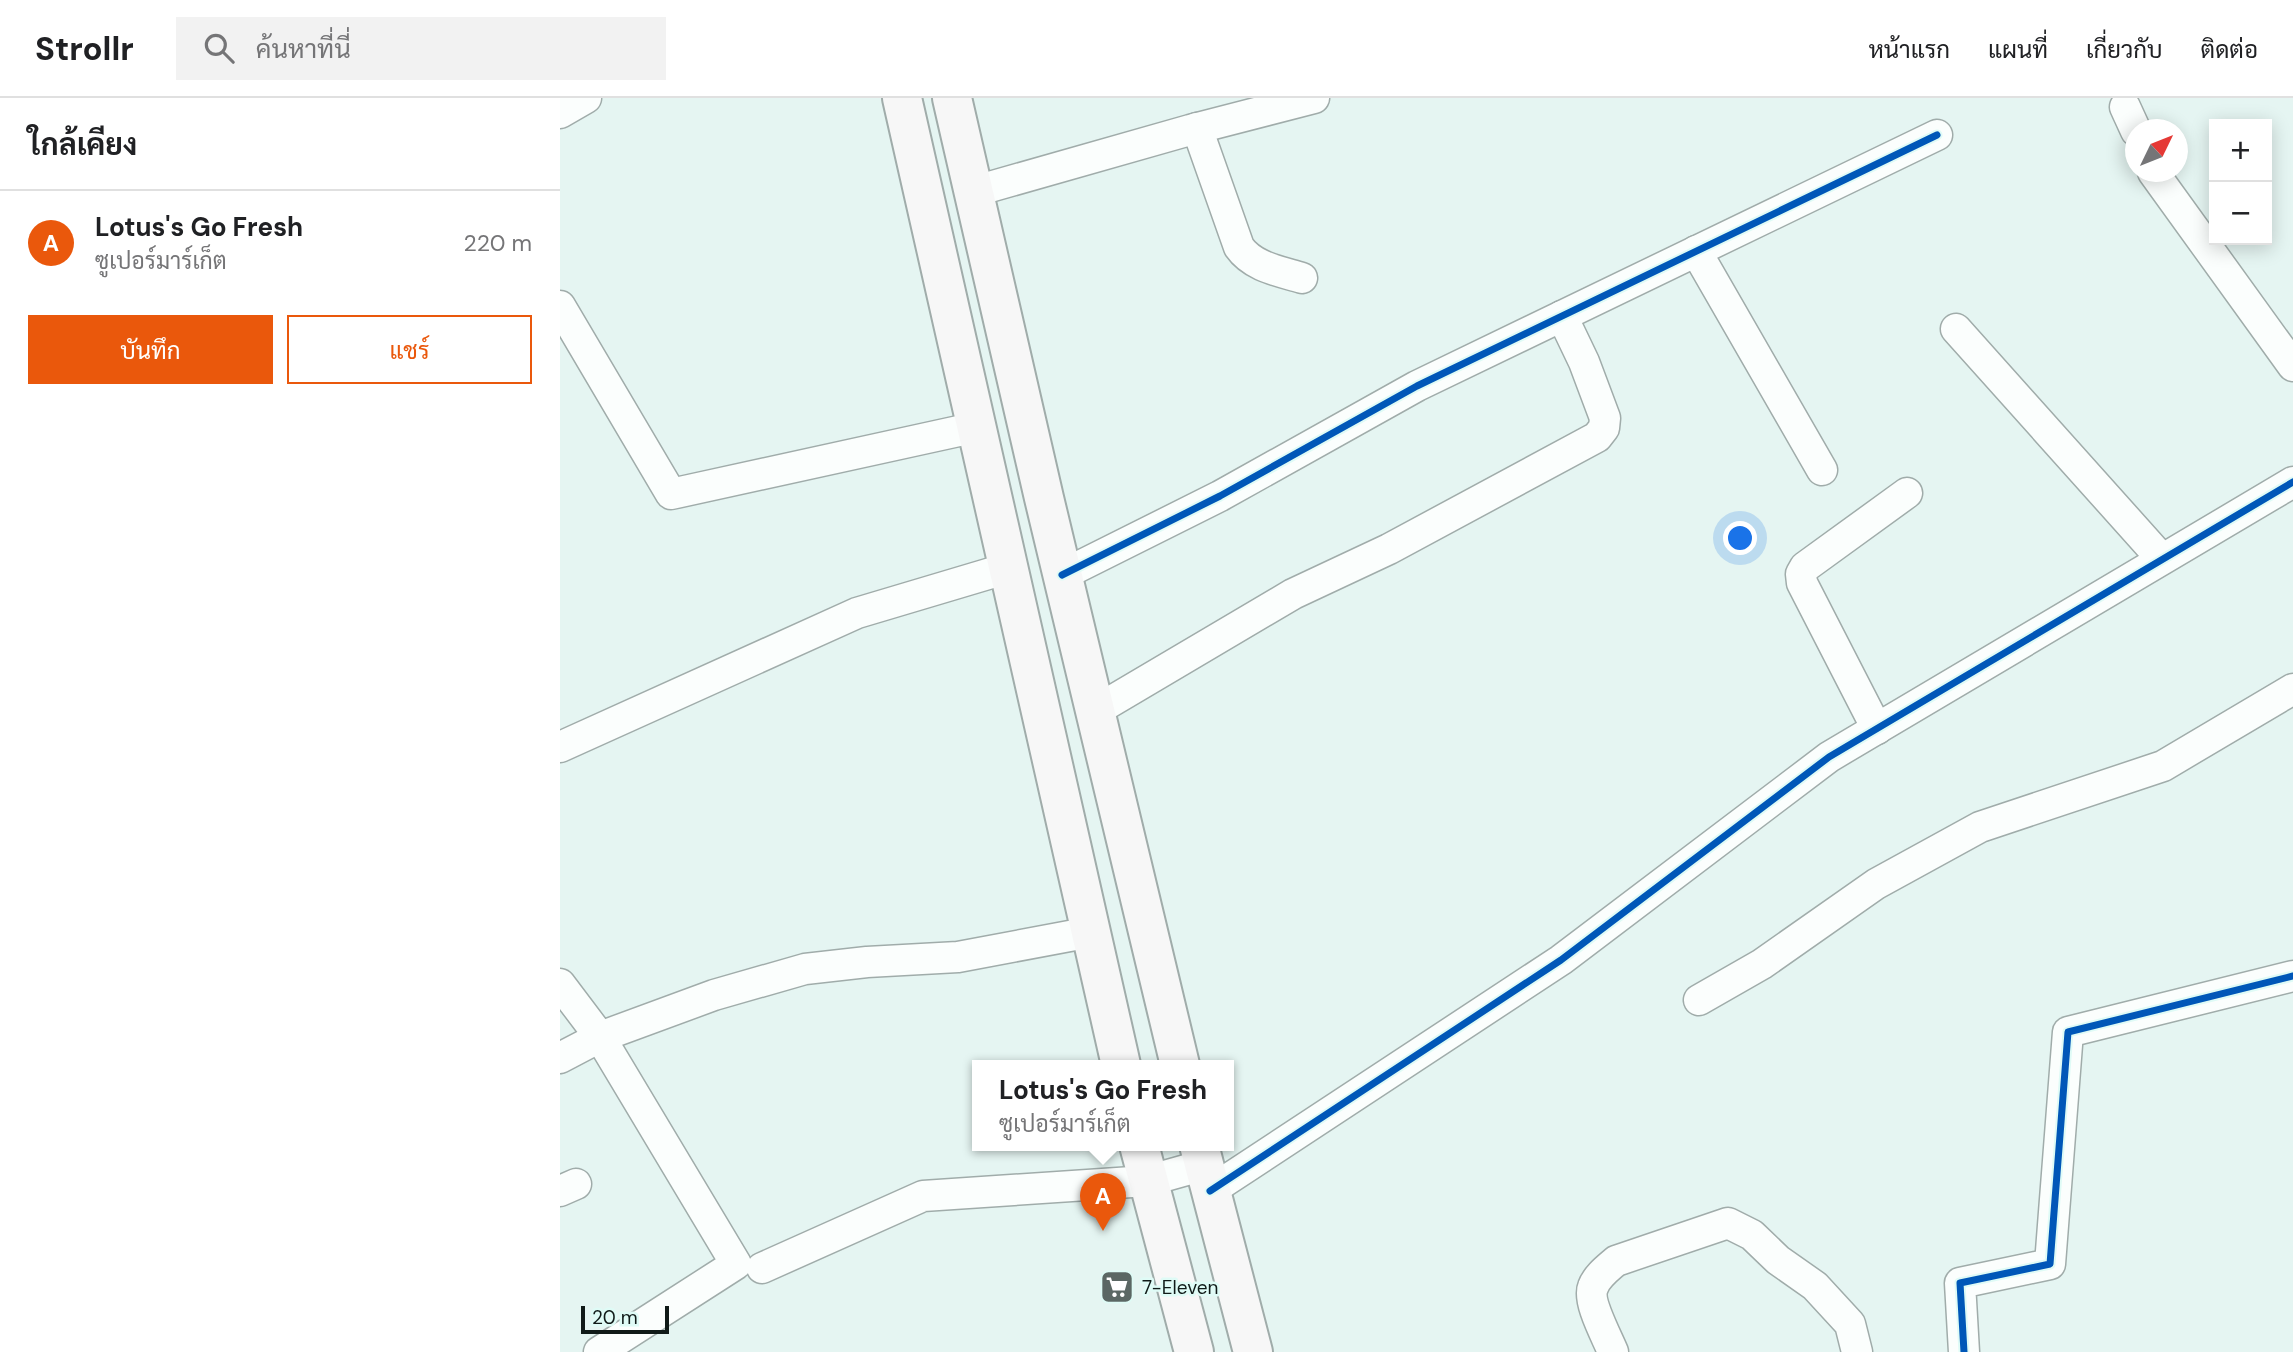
<!DOCTYPE html>
<html lang="th">
<meta charset="utf-8">
<style>
:root{--surface:#fff;--page:#f2f2f2;--text:#202124;--muted:#757577;--line:#e0e0e0;--accent:#ea580c}
body{margin:0;font-family:"DM Sans",Sarabun,sans-serif;background:var(--page);color:var(--text)}
.controls{position:absolute;right:21px;top:21px;display:grid;overflow:hidden;border-radius:0px;box-shadow:0 4px 18px #0003}
.controls button{width:63px;height:63px;display:grid;place-items:center;padding:0;border:0;border-bottom:2px solid var(--line);background:var(--surface);color:var(--text);font:35px sans-serif}
.compass{position:absolute;left:1565px;top:21px;width:63px;height:63px;border-radius:50%;background:var(--surface);box-shadow:0 4px 18px #0003;rotate:47deg}
.scale{position:absolute;left:21px;bottom:18px;width:88px;box-sizing:border-box;padding-left:7px;border:4px solid #101a18;border-top:0;font-size:19px;line-height:24px;white-space:nowrap;color:#101a18;-webkit-text-stroke:5px #dffbf6;paint-order:stroke}
.you{position:absolute;left:1181px;top:441px;width:24px;height:24px;margin:-18px;border:5px solid #fff;border-radius:50%;background:#1a73e8;box-shadow:0 0 0 10px #1a73e833}
.badge{display:grid;place-items:center;width:46px;height:46px;border-radius:50%;background:var(--accent);color:#fff;font-size:23px;font-weight:700}
.pin{position:absolute;translate:-50% -58px;filter:drop-shadow(0 2px 4px #0008)}
.pin::after{content:'';position:absolute;top:37px;width:24px;height:21px;background:inherit;clip-path:polygon(0 0,100% 0,50% 100%)}
.popup{position:absolute;left:412px;top:962px;width:262px;height:91px;box-sizing:border-box;display:grid;place-content:center;border-radius:0px;background:var(--surface);filter:drop-shadow(0 2px 5px #0005);font-size:23px;white-space:nowrap;color:var(--muted)}
.popup b{font-size:26px;color:var(--text)}
.popup::after{content:'';position:absolute;left:50%;top:100%;margin-left:-14px;border:14px solid transparent;border-top-color:var(--surface)}
.list{margin:0;padding:0;list-style:none}
h2{display:flex;justify-content:space-between;align-items:center;height:91px;margin:0;padding:0 28px;font-size:30px}
h2 small{font-size:23px;font-weight:400;color:var(--muted)}
.list li{display:grid;grid-template-columns:46px 1fr auto;gap:21px;align-items:center;box-sizing:border-box;height:105px;padding:0 28px;border-top:2px solid var(--line)}
.list b{display:block;font-size:26px;white-space:nowrap}
.list p{margin:0;font-size:23px;white-space:nowrap;color:var(--muted)}
.list em{font-size:23px;font-style:normal;color:var(--muted)}
.actions{display:flex;gap:14px;padding:21px 28px}
.actions a{flex:1;padding:16px 0;border:2px solid var(--accent);border-radius:0px;text-align:center;font-size:24px;color:var(--accent)}
.actions .main{background:var(--accent);color:#fff}
.icon{flex:none;width:38px;height:38px;fill:none;stroke:currentColor;stroke-width:2;stroke-linecap:round;stroke-linejoin:round}
.map{position:relative;flex:none;width:1733px;height:1254px;overflow:hidden}
header{display:flex;align-items:center;gap:42px;box-sizing:border-box;height:98px;padding:0 35px;background:var(--surface);border-bottom:2px solid var(--line)}
header strong{font-size:33px}
nav{display:flex;gap:38px;margin-inline-start:auto;font-size:24px}
.search{width:490px;height:63px;background:var(--page);display:flex;align-items:center;gap:18px;box-sizing:border-box;padding:0 24px;border-radius:0px;color:var(--muted);font-size:26px}
main{display:flex}
aside{flex:1;background:var(--surface)}
.map>svg:first-child{display:block}
.lines{fill:none;stroke-linecap:round;stroke-linejoin:round}
.street-casing{stroke:#a0acaa;stroke-width:33}
.secondary-casing{stroke:#a0acaa;stroke-width:42}
.street{stroke:#fbfefd;stroke-width:30}
.secondary{stroke:#f7f7f7;stroke-width:38}
.cycleway-casing{stroke:#dffbf6;stroke-width:11}
.cycleway{stroke:#0057b8;stroke-width:7}
.labels{text-anchor:middle;dominant-baseline:central;stroke-width:5;stroke-linejoin:round;paint-order:stroke}
.poi-label{font-size:19px;fill:#101a18;stroke:#dffbf6;text-anchor:start}
</style>
<header>
<strong>Strollr</strong>
<div class="search"><svg class="icon" aria-label="search" viewBox="0 0 24 24"><circle cx="10" cy="10" r="6"/><path d="M15 15l6 6"/></svg>ค้นหาที่นี่</div>
<nav><a>หน้าแรก</a><a>แผนที่</a><a>เกี่ยวกับ</a><a>ติดต่อ</a></nav>
</header>
<main>
<aside>
<h2>ใกล้เคียง<small></small></h2>
<ul class="list">
<li><span class="badge">A</span><div><b>Lotus's Go Fresh</b><p>ซูเปอร์มาร์เก็ต</p></div><em>220 m</em></li>
</ul>
<div class="actions"><a class="main">บันทึก</a><a>แชร์</a></div>
</aside>
<div class="map">
<svg width="1733" height="1254" viewBox="0 0 1733 1254">
<rect width="100%" height="100%" fill="#e5f5f2"/>
<g class="lines">
<defs>
<g id="street">
<path d="M 1565,9 L 1576,33"/>
<path d="M 0,15 L 26,0"/>
<path d="M 637,30 L 679,149 C 693,169 719,173 742,180"/>
<path d="M 1593,74 L 1733,268"/>
<path d="M 412,94 L 630,32 L 754,0"/>
<path d="M 1136,153 L 1262,372"/>
<path d="M 0,208 L 111,396 L 417,329"/>
<path d="M 1396,231 L 1601,460"/>
<path d="M 502,477 L 660,398 L 857,288 L 1377,37"/>
<path d="M 535,613 L 733,496 L 829,451 L 1037,339 L 1044,330 L 1045,320 L 1024,264 L 1002,218"/>
<path d="M 1317,631 L 1242,485 L 1241,476 L 1245,469 L 1347,395"/>
<path d="M 0,649 L 297,515 L 448,470"/>
<path d="M 0,886 L 40,939 L 176,1166 L 39,1254"/>
<path d="M 1139,902 L 1202,866 L 1316,786 L 1420,729 L 1603,668 L 1733,591"/>
<path d="M 0,960 L 40,939 L 154,897 L 245,871 L 307,864 L 398,859 L 531,834"/>
<path d="M 0,1093 L 16,1086"/>
<path d="M 650,1093 L 1001,862 L 1269,659 L 1733,384"/>
<path d="M 202,1170 L 363,1098 L 587,1083 L 644,1067"/>
<path d="M 1053,1254 C 1047,1239 1027,1203 1033,1189 C 1037,1178 1048,1170 1056,1163 L 1168,1125 L 1192,1137 L 1218,1162 L 1255,1188 L 1290,1226 L 1297,1254"/>
<path d="M 1404,1254 L 1400,1185 L 1490,1166 L 1508,934 L 1733,878"/>
</g>
<g id="secondary">
<path d="M 342,0 L 561,967"/>
<path d="M 392,0 L 484,400 L 620,967"/>
<path d="M 579,1047 L 634,1254"/>
<path d="M 639,1047 L 693,1254"/>
</g>
</defs>
<use href="#street" class="street-casing"/>
<use href="#secondary" class="secondary-casing"/>
<use href="#street" class="street"/>
<use href="#secondary" class="secondary"/>
<defs>
<g id="cycleway">
<path d="M 502,477 L 660,398 L 857,288 L 1377,37"/>
<path d="M 650,1093 L 1001,862 L 1269,659 L 1733,384"/>
<path d="M 1404,1254 L 1400,1185 L 1490,1166 L 1508,934 L 1733,878"/>
</g>
</defs>
<use href="#cycleway" class="cycleway-casing"/>
<use href="#cycleway" class="cycleway"/>
</g>
<defs>
<symbol id="supermarket-square" viewBox="-11 -11 22 22"><rect x="-9" y="-9" width="18" height="18" rx="4" fill="#5b6764" stroke="#dffbf6"/><path d="M-6-5.5h2.5l.6 2H6L4.5 2H-2.5L-4.4-4H-6ZM-1.5 3.2a1.3 1.3 0 1 0 .1 0ZM3 3.2a1.3 1.3 0 1 0 .1 0Z" fill="#fff"/></symbol>
</defs>
<g fill-rule="evenodd">
<use href="#supermarket-square" x="538" y="1170" width="38" height="38"/>
</g>
<g class="labels">
<g class="poi-label">
<text x="582" y="1189">7-Eleven</text>
</g>
</g>
</svg>
<div class="controls">
<button>+</button>
<button>−</button>
</div>
<svg class="compass" viewBox="-18 -18 36 36"><path d="M0-13l5 13h-10z" fill="#e53935"/><path d="M0 13l5-13h-10z" fill="#757577"/></svg>
<div class="scale">20 m</div>
<div class="you"></div>
<div class="pin badge" style="left:543px;top:1133px">A</div>
<div class="popup"><b>Lotus's Go Fresh</b>ซูเปอร์มาร์เก็ต</div>
</div>
</main>
